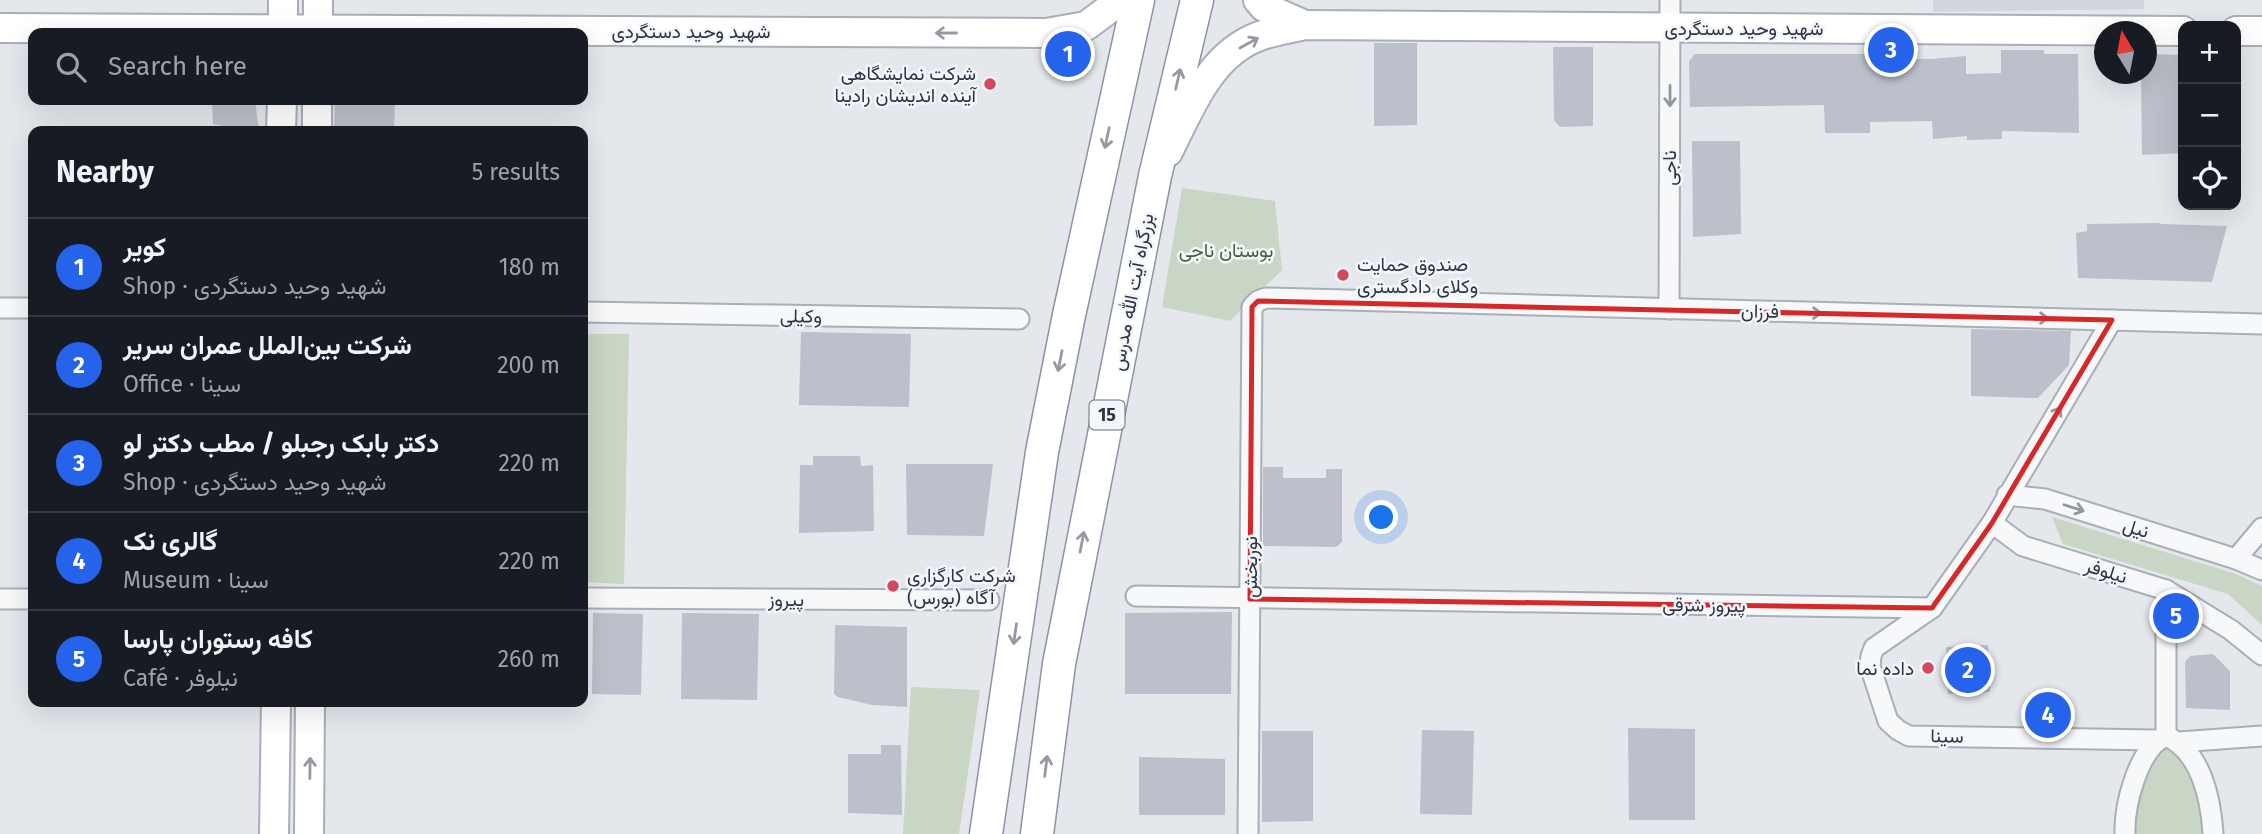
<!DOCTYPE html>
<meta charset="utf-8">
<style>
:root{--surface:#171b24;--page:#242831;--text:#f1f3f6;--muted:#9ea1a6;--line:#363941;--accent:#2563eb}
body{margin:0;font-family:"Fira Sans",Vazirmatn,sans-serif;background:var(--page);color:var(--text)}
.controls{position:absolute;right:21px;top:21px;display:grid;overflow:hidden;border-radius:14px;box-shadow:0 7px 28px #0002}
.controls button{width:63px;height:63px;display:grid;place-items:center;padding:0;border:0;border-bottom:2px solid var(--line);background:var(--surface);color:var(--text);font:35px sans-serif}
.compass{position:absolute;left:2094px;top:21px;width:63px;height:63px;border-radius:50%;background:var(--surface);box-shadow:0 7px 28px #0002;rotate:350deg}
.you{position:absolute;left:1382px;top:518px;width:24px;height:24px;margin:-18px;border:5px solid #fff;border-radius:50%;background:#1a73e8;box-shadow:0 0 0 10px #1a73e833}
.badge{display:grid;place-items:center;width:46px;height:46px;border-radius:50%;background:var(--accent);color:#fff;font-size:23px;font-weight:700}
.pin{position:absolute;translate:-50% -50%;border:4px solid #fff;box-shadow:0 2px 7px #0006}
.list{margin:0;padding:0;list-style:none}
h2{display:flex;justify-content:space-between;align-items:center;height:91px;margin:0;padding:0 28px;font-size:30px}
h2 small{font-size:23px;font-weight:400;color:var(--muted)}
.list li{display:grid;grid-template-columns:46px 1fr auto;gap:21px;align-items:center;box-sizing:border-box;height:98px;padding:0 28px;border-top:2px solid var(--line)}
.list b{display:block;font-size:26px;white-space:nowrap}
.list p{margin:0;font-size:23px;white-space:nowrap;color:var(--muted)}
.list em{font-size:23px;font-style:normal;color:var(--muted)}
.icon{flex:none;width:38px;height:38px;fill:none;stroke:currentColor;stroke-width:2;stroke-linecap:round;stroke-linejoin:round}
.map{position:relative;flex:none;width:2262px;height:834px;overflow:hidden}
.search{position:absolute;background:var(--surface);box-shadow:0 7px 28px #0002;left:28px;top:28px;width:560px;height:77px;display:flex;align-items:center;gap:18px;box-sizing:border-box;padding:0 24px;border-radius:14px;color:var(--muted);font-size:26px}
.panel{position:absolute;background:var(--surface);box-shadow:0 7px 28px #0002;left:28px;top:126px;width:560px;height:581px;border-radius:14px}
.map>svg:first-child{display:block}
.built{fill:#d2d6de}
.green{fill:#c9d6c5}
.building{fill:#bbc0ca}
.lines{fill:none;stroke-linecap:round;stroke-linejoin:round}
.minor-casing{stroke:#a9aeb7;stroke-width:23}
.secondary-casing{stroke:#a9aeb7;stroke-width:32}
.trunk-casing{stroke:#8b94a3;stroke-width:35}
.minor{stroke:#f7f8fa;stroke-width:19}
.secondary{stroke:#fff;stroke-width:28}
.trunk{stroke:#fff;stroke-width:32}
.oneway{stroke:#959aa2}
.oneway2{stroke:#9196a0}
.marked{fill:none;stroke:#d62828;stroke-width:5;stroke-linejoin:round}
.poi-dot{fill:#d1495b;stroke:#f4f6f9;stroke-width:2.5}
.labels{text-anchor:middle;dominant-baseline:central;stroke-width:5;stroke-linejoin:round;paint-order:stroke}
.shield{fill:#f4f6f9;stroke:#676e7b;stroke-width:2}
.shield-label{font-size:18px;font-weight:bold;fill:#2b3445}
.street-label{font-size:19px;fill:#2b3445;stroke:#f4f6f9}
.poi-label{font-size:19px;fill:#2b3445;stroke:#f4f6f9;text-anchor:end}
.park-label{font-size:19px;fill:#3f6138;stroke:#f4f6f9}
</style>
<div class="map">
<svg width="2262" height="834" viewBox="0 0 2262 834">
<rect width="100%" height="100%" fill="#e4e7ec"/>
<path class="built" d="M 1933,0 L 2144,0 L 2144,9 L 1933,12 Z"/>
<g class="green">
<path d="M 1182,188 L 1275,201 L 1282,270 L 1230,321 L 1162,307 Z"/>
<path d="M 583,334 L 629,334 L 624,584 L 583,582 Z"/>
<path d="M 2052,517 L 2236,574 L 2262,586 L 2262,625 L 2228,594 L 2063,544 Z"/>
<path d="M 911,687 L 980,690 L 959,834 L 903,834 Z"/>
<path d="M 2167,743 L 2190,766 L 2208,834 L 2131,834 C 2135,797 2139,770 2167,743 Z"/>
</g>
<g class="building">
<path d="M 1374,43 L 1417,43 L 1417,125 L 1374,126 Z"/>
<path d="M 1553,47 L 1593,47 L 1593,126 L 1560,127 L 1554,120 Z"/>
<path d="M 2001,50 L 2044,50 L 2044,54 L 2078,54 L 2079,133 L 2002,131 L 2002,139 L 1967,140 L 1967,136 L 1933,139 L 1932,121 L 1870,122 L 1870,133 L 1825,133 L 1824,105 L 1690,107 L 1689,61 L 1695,54 L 1870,54 L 1870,59 L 1931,59 L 1966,56 L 1966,74 L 2001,73 Z"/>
<path d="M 2146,54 L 2183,55 L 2183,153 L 2142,155 L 2141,74 L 2146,74 Z"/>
<path d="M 212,100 L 255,100 L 259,131 L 243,131 L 213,124 Z"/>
<path d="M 335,100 L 395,100 L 394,130 L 334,128 Z"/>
<path d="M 1692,141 L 1740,141 L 1741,234 L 1693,237 Z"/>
<path d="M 2160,223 L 2160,224 L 2227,226 L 2212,282 L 2078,278 L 2076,233 L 2087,231 L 2087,224 Z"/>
<path d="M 1971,329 L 2071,331 L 2069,365 L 2038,398 L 1971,396 Z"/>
<path d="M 801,332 L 911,334 L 909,407 L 799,405 Z"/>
<path d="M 813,456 L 860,456 L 861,466 L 873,465 L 874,531 L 799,533 L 800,465 L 813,465 Z"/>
<path d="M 906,464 L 993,464 L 984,536 L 907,535 Z"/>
<path d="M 1263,467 L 1283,467 L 1283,478 L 1326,478 L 1326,469 L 1342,469 L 1342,542 L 1336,547 L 1263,546 Z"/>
<path d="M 1232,612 L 1231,694 L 1125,694 L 1125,613 Z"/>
<path d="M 593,613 L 643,614 L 641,695 L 592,694 Z"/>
<path d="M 682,613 L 759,614 L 757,700 L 681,699 Z"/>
<path d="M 835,625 L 907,627 L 907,707 L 872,705 L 838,697 L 834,694 Z"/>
<path d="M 1988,645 L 1990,692 L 1948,694 L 1946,647 Z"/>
<path d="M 2213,654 L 2230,671 L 2230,710 L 2186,708 L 2185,662 L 2190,656 Z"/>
<path d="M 1628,728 L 1695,729 L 1695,820 L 1629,820 Z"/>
<path d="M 1422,730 L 1474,731 L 1472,815 L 1420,814 Z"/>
<path d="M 1262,731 L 1313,731 L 1313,821 L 1262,822 Z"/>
<path d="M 881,745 L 901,745 L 902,815 L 848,813 L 848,754 L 881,754 Z"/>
<path d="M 1139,757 L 1225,759 L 1225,815 L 1139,815 Z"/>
</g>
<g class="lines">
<defs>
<g id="minor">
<path d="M 0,308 L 33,308"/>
<path d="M 1669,309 L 1670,0"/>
<path d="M 583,312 L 1019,319"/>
<path d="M 2112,320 L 1992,523 L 1932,608 L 1874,648 L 1871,656 L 1870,666 L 1888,721 L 1898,730 L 1909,736 L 2156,740"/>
<path d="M 2007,495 L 2045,499 L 2236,559 L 2262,570"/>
<path d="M 1992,523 L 2023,546 L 2166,590 L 2166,736"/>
<path d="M 2236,559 L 2262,528"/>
<path d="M 2166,590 L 2231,630 L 2262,655"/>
<path d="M 1136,596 L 1932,608"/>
<path d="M 583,598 L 989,600"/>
<path d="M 0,599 L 33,599"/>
<path d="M 2179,742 L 2262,736"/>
<path d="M 1248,834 L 1252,307 L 1258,301 L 1266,298 L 2262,324"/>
<path d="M 2125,834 C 2124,806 2138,748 2166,736 C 2201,751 2211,799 2213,834"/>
</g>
<g id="secondary">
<path d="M 1258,0 L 1264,7 L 1305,25"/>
<path d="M 0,28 L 1046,33 L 1086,26 L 1121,0"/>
<path d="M 2236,31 L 2262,31"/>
<path d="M 283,33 L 283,0"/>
<path d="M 318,33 L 318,0"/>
<path d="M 281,131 L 282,100"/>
<path d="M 317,131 L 317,100"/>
<path d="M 1168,152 C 1190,109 1209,56 1257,37 C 1272,31 1289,29 1305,25 L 2183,31"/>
<path d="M 274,834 L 276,702"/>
<path d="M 309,834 L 310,702"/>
</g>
<g id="trunk">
<path d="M 986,834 L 1042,452 L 1069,315 L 1138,0"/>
<path d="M 1037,834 L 1059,664 L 1155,176 L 1197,0"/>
</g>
</defs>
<use href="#minor" class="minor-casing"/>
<use href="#secondary" class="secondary-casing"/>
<use href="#trunk" class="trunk-casing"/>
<use href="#minor" class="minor"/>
<use href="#secondary" class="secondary"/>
<use href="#trunk" class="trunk"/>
</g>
<defs><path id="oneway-shaft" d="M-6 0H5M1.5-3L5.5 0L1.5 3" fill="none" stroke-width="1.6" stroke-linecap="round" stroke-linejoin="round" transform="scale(1.75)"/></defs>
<g class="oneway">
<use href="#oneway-shaft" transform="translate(946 33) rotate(-180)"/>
<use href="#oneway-shaft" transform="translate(1249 43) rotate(-29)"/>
<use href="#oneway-shaft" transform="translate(1178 79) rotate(-77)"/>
<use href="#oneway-shaft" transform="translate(1107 138) rotate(102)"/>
<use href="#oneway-shaft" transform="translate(1060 361) rotate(101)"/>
<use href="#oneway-shaft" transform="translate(1082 542) rotate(-79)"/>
<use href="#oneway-shaft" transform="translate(1015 634) rotate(98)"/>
<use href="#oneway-shaft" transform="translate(1046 766) rotate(-83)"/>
<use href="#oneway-shaft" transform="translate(310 768) rotate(-89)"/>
</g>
<g class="oneway2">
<use href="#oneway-shaft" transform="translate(1670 96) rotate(90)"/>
<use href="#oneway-shaft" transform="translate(1811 313) rotate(1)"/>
<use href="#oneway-shaft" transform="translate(2038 318) rotate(1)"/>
<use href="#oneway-shaft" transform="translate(2055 416) rotate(-59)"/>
<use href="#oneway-shaft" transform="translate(2074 508) rotate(18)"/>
</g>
<path class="marked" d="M 1258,301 L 2112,320 L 1992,523 L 1932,608 L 1250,599 L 1252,307 Z"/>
<g class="poi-dot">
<circle cx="990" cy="84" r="7"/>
<circle cx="1343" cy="275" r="7"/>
<circle cx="893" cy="586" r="7"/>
<circle cx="1928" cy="668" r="7"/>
</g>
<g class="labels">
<rect class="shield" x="1089.5" y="400.5" width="35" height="29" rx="5"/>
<g class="shield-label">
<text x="1107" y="415">15</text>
</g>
<g class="street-label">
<text x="1744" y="28">شهید وحید دستگردی</text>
<text x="691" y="31">شهید وحید دستگردی</text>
<text transform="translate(1669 168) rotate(-90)">ناجی</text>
<text transform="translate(1132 292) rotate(-79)">بزرگراه آیت الله مدرس</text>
<text transform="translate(1760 311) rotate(1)">فرزان</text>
<text transform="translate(801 316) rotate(1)">وكيلی</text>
<text transform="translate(2136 528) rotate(17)">نیل</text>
<text transform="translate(1250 567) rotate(-90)">نوربخش</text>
<text transform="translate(2106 571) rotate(17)">نیلوفر</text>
<text x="786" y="599">پیروز</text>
<text transform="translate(1704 605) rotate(1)">پیروز شرقی</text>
<text transform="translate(1947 736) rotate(1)">سینا</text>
</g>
<g class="poi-label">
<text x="976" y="73">شرکت نمایشگاهی<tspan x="976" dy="22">آینده اندیشان رادینا</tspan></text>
<text x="1357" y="264" text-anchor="start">صندوق حمایت<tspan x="1357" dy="22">وکلای دادگستری</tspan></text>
<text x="907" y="575" text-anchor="start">شرکت کارگزاری<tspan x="907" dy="22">آگاه (بورس)</tspan></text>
<text x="1914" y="668">داده نما</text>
</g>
<g class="park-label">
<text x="1226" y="250">بوستان ناجی</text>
</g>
</g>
</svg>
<div class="controls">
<button>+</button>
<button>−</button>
<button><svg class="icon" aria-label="locate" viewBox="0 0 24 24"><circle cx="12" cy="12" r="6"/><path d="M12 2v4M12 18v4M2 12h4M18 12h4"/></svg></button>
</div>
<svg class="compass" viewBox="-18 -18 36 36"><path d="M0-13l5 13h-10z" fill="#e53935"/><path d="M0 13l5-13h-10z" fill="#9ea1a6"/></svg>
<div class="you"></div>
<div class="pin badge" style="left:1068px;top:54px">1</div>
<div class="pin badge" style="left:1968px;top:670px">2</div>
<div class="pin badge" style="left:1891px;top:50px">3</div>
<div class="pin badge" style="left:2048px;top:715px">4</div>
<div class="pin badge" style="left:2176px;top:616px">5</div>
<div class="search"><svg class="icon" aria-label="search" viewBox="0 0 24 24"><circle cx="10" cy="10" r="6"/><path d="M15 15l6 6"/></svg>Search here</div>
<section class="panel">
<h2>Nearby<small>5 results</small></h2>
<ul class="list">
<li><span class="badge">1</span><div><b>کویر</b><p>Shop · شهید وحید دستگردی</p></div><em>180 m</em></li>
<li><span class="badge">2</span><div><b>شرکت بین‌الملل عمران سریر</b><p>Office · سینا</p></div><em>200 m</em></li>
<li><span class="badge">3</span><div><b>دکتر بابک رجبلو / مطب دکتر لو</b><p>Shop · شهید وحید دستگردی</p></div><em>220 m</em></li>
<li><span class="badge">4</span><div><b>گالری نک</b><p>Museum · سینا</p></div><em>220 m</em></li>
<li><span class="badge">5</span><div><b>کافه رستوران پارسا</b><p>Café · نیلوفر</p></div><em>260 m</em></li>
</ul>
</section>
</div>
